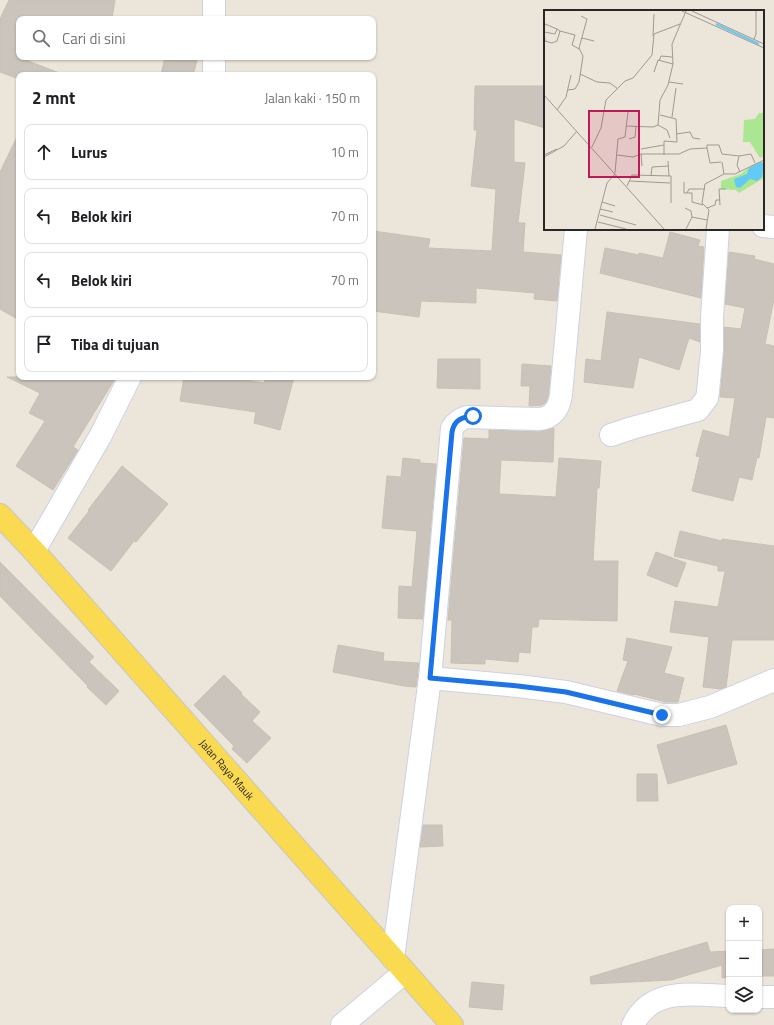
<!DOCTYPE html>
<html lang="id">
<meta charset="utf-8">
<style>
:root{--surface:#fff;--page:#f2f2f2;--text:#202124;--muted:#757577;--line:#e0e0e0}
body{margin:0;font-family:"Titillium Web",sans-serif;background:var(--page);color:var(--text)}
.controls{position:absolute;right:12px;bottom:12px;display:grid;overflow:hidden;border-radius:8px;box-shadow:0 1px 3px #0004}
.controls button{width:36px;height:36px;display:grid;place-items:center;padding:0;border:0;border-bottom:1px solid var(--line);background:var(--surface);color:var(--text);font:20px sans-serif}
.stop{position:absolute;width:12px;height:12px;margin:-9px;border:3px solid #1a73e8;border-radius:50%;background:#fff}
.stop.end{background:#1a73e8;border-color:#fff;box-shadow:0 1px 4px #0008}
.list{margin:0;padding:0;list-style:none}
h2{display:flex;justify-content:space-between;align-items:center;height:52px;margin:0;padding:0 16px;font-size:17px}
h2 small{font-size:13px;font-weight:400;color:var(--muted)}
.list li{display:grid;grid-template-columns:26px 1fr auto;gap:12px;align-items:center;box-sizing:border-box;height:56px;margin:0 8px 8px;padding:0 8px;border:1px solid var(--line);border-radius:8px}
.list b{display:block;font-size:15px;white-space:nowrap}
.list em{font-size:13px;font-style:normal;color:var(--muted)}
.icon{flex:none;width:22px;height:22px;fill:none;stroke:currentColor;stroke-width:2;stroke-linecap:round;stroke-linejoin:round}
.map{position:relative;flex:none;width:774px;height:1025px;overflow:hidden}
.search{position:absolute;background:var(--surface);box-shadow:0 1px 3px #0004;left:16px;top:16px;width:360px;height:44px;display:flex;align-items:center;gap:10px;box-sizing:border-box;padding:0 14px;border-radius:8px;color:var(--muted);font-size:15px}
.panel{position:absolute;background:var(--surface);box-shadow:0 1px 3px #0004;left:16px;top:72px;width:360px;height:308px;border-radius:8px}
.map>svg:first-child{display:block}
.building{fill:#cac4bc;stroke:#c7c1b2}
.lines{fill:none;stroke-linecap:round;stroke-linejoin:round}
.minor-casing{stroke:#ced1e3;stroke-width:24}
.primary-casing{stroke:#c7c7c7;stroke-width:24}
.minor{stroke:#fff;stroke-width:22}
.primary{stroke:#fada50;stroke-width:22}
.route{stroke:#1a73e8;stroke-width:5}
.labels{text-anchor:middle;dominant-baseline:central;stroke-width:3.5;stroke-linejoin:round;paint-order:stroke}
.street-label{font-size:11px;fill:#282828;stroke:#fff}
.inset-river{fill:none;stroke:#63c9f7;stroke-width:2}
.inset-road{fill:none;stroke:#9e9992;stroke-width:1}
.view{fill:#c2185b;fill-opacity:0.15;stroke:#c2185b;stroke-width:2}
.inset-edge{fill:none;stroke:#282828;stroke-width:2}
</style>
<div class="map">
<svg width="774" height="1025" viewBox="0 0 774 1025">
<rect width="100%" height="100%" fill="#ece5d9"/>
<g class="building">
<path d="M 9,0 L 115,0 L 112,19 L 19,19 L 19,57 L 29,57 L 28,61 L 62,74 L 19,75 L 19,79 L 0,72 L 0,19 Z"/>
<path d="M 165,57 L 198,57 L 193,75 L 161,75 Z"/>
<path d="M 475,86 L 545,86 L 545,128 L 514,119 L 514,162 L 525,163 L 518,223 L 525,223 L 523,252 L 561,255 L 557,301 L 534,299 L 535,293 L 476,288 L 476,303 L 421,301 L 419,317 L 373,311 L 373,231 L 430,239 L 428,248 L 492,251 L 496,189 L 471,186 L 477,130 L 474,130 Z"/>
<path d="M 19,133 L 19,320 L 0,309 L 0,172 Z"/>
<path d="M 670,232 L 700,240 L 698,246 L 704,247 L 701,298 L 600,273 L 605,248 L 639,255 L 639,253 L 663,258 Z"/>
<path d="M 729,252 L 755,256 L 754,259 L 774,264 L 774,299 L 765,344 L 774,346 L 774,418 L 766,417 L 759,458 L 757,457 L 752,480 L 739,477 L 733,501 L 692,491 L 700,457 L 696,456 L 703,430 L 729,437 L 735,398 L 720,397 L 724,351 L 724,327 L 741,329 L 745,308 L 725,304 Z"/>
<path d="M 607,312 L 700,324 L 700,342 L 689,338 L 679,370 L 639,357 L 633,388 L 584,382 L 586,359 L 601,361 Z"/>
<path d="M 438,359 L 480,359 L 480,389 L 437,388 Z"/>
<path d="M 522,364 L 551,366 L 548,397 L 546,402 L 542,405 L 529,406 L 530,386 L 521,386 Z"/>
<path d="M 7,377 L 116,377 L 73,447 L 78,450 L 53,490 L 16,466 L 45,421 L 29,413 L 40,393 Z"/>
<path d="M 184,377 L 224,377 L 264,383 L 266,377 L 294,377 L 280,430 L 254,423 L 256,412 L 180,401 Z"/>
<path d="M 554,428 L 553,462 L 501,460 L 499,494 L 556,497 L 559,458 L 601,461 L 599,488 L 597,488 L 593,561 L 618,561 L 617,621 L 539,619 L 538,627 L 532,627 L 530,653 L 519,652 L 518,662 L 485,659 L 485,664 L 451,663 L 452,620 L 448,620 L 464,438 L 489,439 L 489,430 L 539,432 Z"/>
<path d="M 403,458 L 420,460 L 420,463 L 436,464 L 423,619 L 398,618 L 399,586 L 412,587 L 417,531 L 382,528 L 387,476 L 401,477 Z"/>
<path d="M 122,466 L 168,504 L 136,542 L 134,541 L 111,571 L 68,538 L 89,511 L 88,510 Z"/>
<path d="M 680,531 L 722,541 L 722,539 L 774,546 L 774,640 L 732,640 L 726,687 L 721,689 L 703,687 L 709,637 L 670,632 L 675,601 L 718,607 L 725,571 L 718,571 L 718,566 L 674,556 Z"/>
<path d="M 656,552 L 686,563 L 677,587 L 647,575 Z"/>
<path d="M 0,562 L 94,657 L 89,662 L 119,691 L 106,705 L 87,687 L 88,686 L 0,596 Z"/>
<path d="M 627,638 L 672,647 L 664,673 L 684,678 L 678,702 L 666,702 L 634,694 L 634,695 L 617,691 L 628,661 L 623,660 Z"/>
<path d="M 338,645 L 384,653 L 383,661 L 419,663 L 416,687 L 404,686 L 333,672 Z"/>
<path d="M 224,675 L 242,693 L 241,694 L 260,712 L 252,721 L 271,738 L 247,763 L 232,749 L 234,746 L 194,705 Z"/>
<path d="M 726,725 L 737,764 L 668,784 L 657,745 Z"/>
<path d="M 637,774 L 657,774 L 658,801 L 637,801 Z"/>
<path d="M 423,825 L 442,825 L 443,846 L 420,847 Z"/>
<path d="M 707,942 L 710,952 L 729,951 L 729,977 L 722,978 L 722,965 L 671,980 L 591,984 L 590,977 Z"/>
<path d="M 774,949 L 774,976 L 759,976 L 759,950 Z"/>
<path d="M 472,982 L 504,985 L 502,1010 L 469,1007 Z"/>
</g>
<g class="lines">
<defs>
<g id="minor">
<path d="M 214,19 L 214,0"/>
<path d="M 214,75 L 214,57"/>
<path d="M 763,226 L 774,227"/>
<path d="M 611,435 L 632,428 L 698,410 L 707,398 L 708,391 L 712,350 L 712,317 L 718,229"/>
<path d="M 34,551 L 101,435 L 130,377"/>
<path d="M 430,678 L 518,686 L 566,692 L 662,715 L 679,715 L 710,707 L 774,680"/>
<path d="M 393,958 L 430,678 L 452,428 C 456,422 460,419 467,417 L 539,419 C 553,418 559,408 561,395 L 576,229"/>
<path d="M 759,997 L 774,997"/>
<path d="M 342,1025 L 405,972"/>
<path d="M 633,1025 C 652,986 693,995 729,996"/>
</g>
<g id="primary">
<path id="s1" d="M 0,515 L 34,551 L 452,1025"/>
</g>
</defs>
<use href="#minor" class="minor-casing"/>
<use href="#primary" class="primary-casing"/>
<use href="#minor" class="minor"/>
<use href="#primary" class="primary"/>
</g>
<g class="lines">
<path class="route" d="M 473,416 C 462,417 454,420 452,432 L 430,678 L 518,686 L 566,692 L 662,715"/>
</g>
<g class="labels">
<g class="street-label">
<text stroke="none"><textPath href="#s1" startOffset="341">Jalan Raya Mauk</textPath></text>
</g>
</g>
<g transform="translate(544 10)">
<rect width="220" height="220" fill="#ece5d9"/>
<path d="M 215,103 L 220,103 L 220,146 L 216,148 L 206,132 L 199,132 L 200,110 L 211,109 ZM 220,151 L 220,168 L 195,183 L 192,180 L 177,179 L 177,171 L 197,164 L 208,155 Z" fill="#aae790"/>
<path d="M 217,152 L 220,154 L 218,167 L 213,171 L 206,169 L 196,178 L 192,177 L 190,169 L 203,164 L 205,158 Z" fill="#63c9f7"/>
<path class="inset-river" d="M 172,14 L 215,34"/>
<path class="inset-road" d="M 138,1 L 220,38M 148,1 L 220,34M 0,19 L 1,31 L 8,33 L 13,31 L 16,21 L 31,25 L 28,35 L 35,39M 0,19 L 1,14 L 13,19M 0,22 L 11,24 L 13,19 L 16,21M 109,26 L 110,4M 38,28 L 50,31M 210,29 L 212,24 L 212,1M 115,51 L 117,46 L 128,47M 110,62 L 114,50 L 129,54M 36,64 L 53,72 L 66,73 L 74,79M 125,72 L 139,74M 24,80 L 31,79 L 35,72 L 39,46 L 35,38 L 43,9 L 37,6M 0,85 L 120,219M 13,100 L 22,87 L 27,65M 116,105 L 132,109 L 133,132 L 120,131 L 120,145M 128,107 L 132,78M 114,115 L 116,90 L 124,75 L 129,54 L 128,34 L 142,1M 82,116 L 109,117 L 114,115 L 123,120 L 126,128M 132,124 L 146,122 L 149,128 L 156,129M 85,129 L 91,127 L 92,116M 48,137 L 57,118 L 62,90 L 81,71 L 89,68 L 108,45 L 110,24 L 136,14M 163,138 L 163,135 L 175,135 L 178,144 L 195,146M 97,139 L 120,135M 97,144 L 98,156M 0,145 L 13,139M 73,145 L 89,147 L 97,144 L 135,144 L 146,139 L 163,138 L 166,153 L 177,152M 0,147 L 20,136 L 33,121M 124,151 L 125,166M 178,152 L 180,164M 196,162 L 193,155 L 195,146 L 207,144 L 211,153M 71,163 L 74,129 L 81,127 L 84,102M 107,166 L 108,157 L 124,156M 85,171 L 126,173M 140,172 L 140,183 L 148,183 L 148,192 L 159,195M 83,176 L 88,165 L 127,166 L 127,193M 143,183 L 145,179 L 161,179M 58,192 L 71,196M 176,195 L 175,179 L 182,179M 141,198 L 147,201 L 148,207 L 142,219M 163,198 L 171,195 L 172,190 L 176,190M 56,199 L 69,202M 56,205 L 92,215M 148,207 L 163,210M 54,212 L 82,219M 51,219 L 63,173 L 71,164M 162,219 L 165,200 L 158,193 L 161,174 L 180,164 L 191,164 L 220,150"/>
<path class="view" d="M 45,101 L 95,101 L 95,167 L 45,167 Z"/>
<rect width="220" height="220" class="inset-edge"/>
</g>
</svg>
<div class="controls">
<button>+</button>
<button>−</button>
<button><svg class="icon" aria-label="layers" viewBox="0 0 24 24"><path d="M12 4l9 5-9 5-9-5zM3 14l9 5 9-5"/></svg></button>
</div>
<div class="stop" style="left:473px;top:416px"></div>
<div class="stop end" style="left:662px;top:715px"></div>
<div class="search"><svg class="icon" aria-label="search" viewBox="0 0 24 24"><circle cx="10" cy="10" r="6"/><path d="M15 15l6 6"/></svg>Cari di sini</div>
<section class="panel">
<h2>2 mnt<small>Jalan kaki · 150 m</small></h2>
<ul class="list">
<li><svg class="icon" aria-label="ahead" viewBox="0 0 24 24"><path d="M12 20V5M6 11l6-6 6 6"/></svg><div><b>Lurus</b></div><em>10 m</em></li>
<li><svg class="icon" aria-label="left" viewBox="0 0 24 24"><path d="M17 20v-9H6M10 6l-5 5 5 5"/></svg><div><b>Belok kiri</b></div><em>70 m</em></li>
<li><svg class="icon" aria-label="left" viewBox="0 0 24 24"><path d="M17 20v-9H6M10 6l-5 5 5 5"/></svg><div><b>Belok kiri</b></div><em>70 m</em></li>
<li><svg class="icon" aria-label="arrive" viewBox="0 0 24 24"><path d="M6 21V4h12l-3 4 3 4H6"/></svg><div><b>Tiba di tujuan</b></div></li>
</ul>
</section>
</div>
